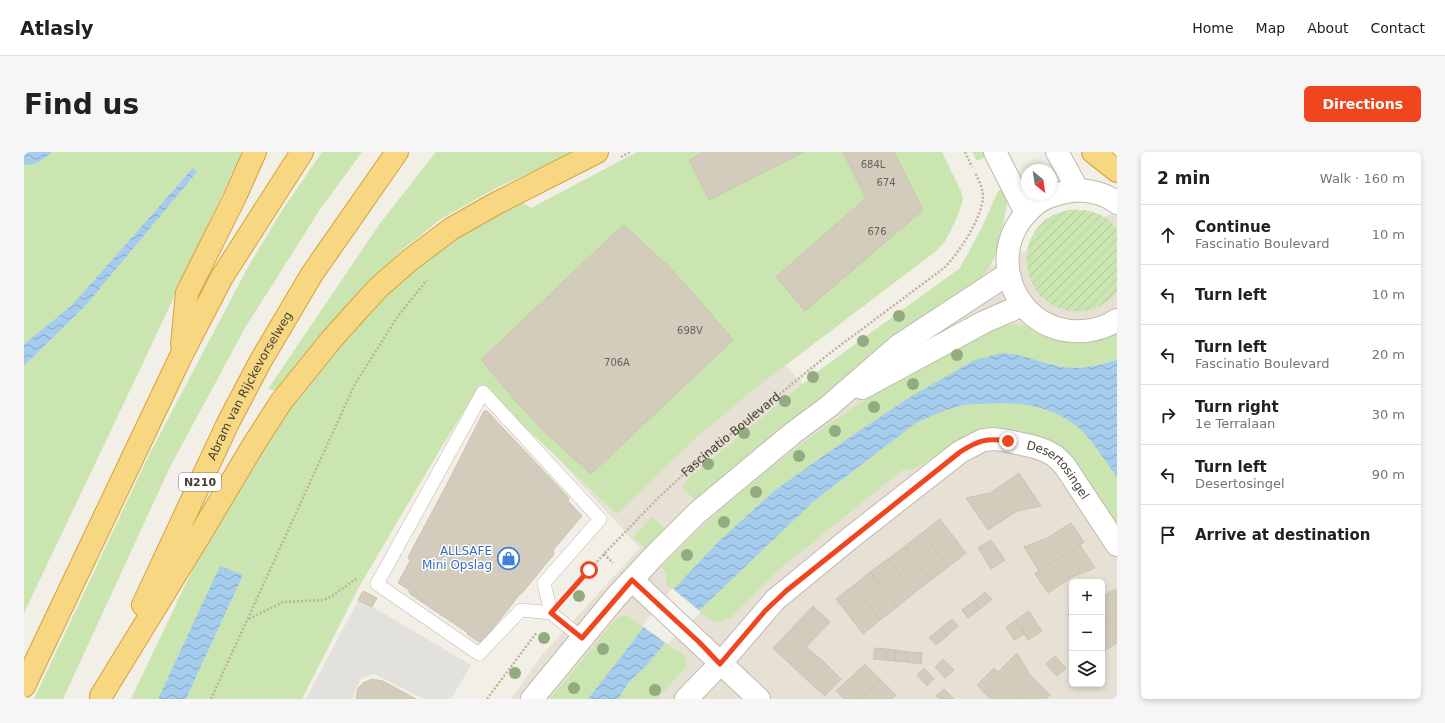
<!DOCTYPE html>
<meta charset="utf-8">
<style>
:root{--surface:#fff;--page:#f6f6f6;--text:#202124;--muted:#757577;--line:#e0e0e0;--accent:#ef461f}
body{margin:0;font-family:"DejaVu Sans",sans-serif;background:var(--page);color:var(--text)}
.controls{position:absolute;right:12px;bottom:12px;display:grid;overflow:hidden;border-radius:6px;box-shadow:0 2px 6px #0003}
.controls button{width:36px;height:36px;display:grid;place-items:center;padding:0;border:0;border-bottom:1px solid var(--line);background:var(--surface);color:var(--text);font:20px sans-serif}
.compass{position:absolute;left:997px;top:12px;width:36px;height:36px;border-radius:50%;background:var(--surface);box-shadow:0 2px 6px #0003;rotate:151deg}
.stop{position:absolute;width:12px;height:12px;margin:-9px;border:3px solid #ef461f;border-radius:50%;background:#fff}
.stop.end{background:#ef461f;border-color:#fff;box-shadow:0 1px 4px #0008}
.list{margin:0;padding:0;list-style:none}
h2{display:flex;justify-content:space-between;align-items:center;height:52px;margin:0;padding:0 16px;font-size:17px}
h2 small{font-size:13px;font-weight:400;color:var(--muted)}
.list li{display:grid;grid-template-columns:26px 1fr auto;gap:12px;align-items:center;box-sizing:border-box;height:60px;padding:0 16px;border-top:1px solid var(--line)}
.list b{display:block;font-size:15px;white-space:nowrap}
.list p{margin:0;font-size:13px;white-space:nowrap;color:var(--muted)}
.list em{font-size:13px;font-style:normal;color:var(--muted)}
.icon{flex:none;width:22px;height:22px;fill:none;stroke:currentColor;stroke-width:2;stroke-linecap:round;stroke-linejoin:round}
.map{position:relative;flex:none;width:1093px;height:547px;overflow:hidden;border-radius:6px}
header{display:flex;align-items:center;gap:24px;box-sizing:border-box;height:56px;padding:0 20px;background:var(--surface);border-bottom:1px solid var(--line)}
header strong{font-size:19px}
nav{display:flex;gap:22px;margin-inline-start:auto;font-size:14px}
.intro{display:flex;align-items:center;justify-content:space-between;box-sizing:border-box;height:96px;padding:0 24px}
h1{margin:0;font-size:28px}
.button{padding:10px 18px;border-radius:6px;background:var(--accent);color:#fff;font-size:14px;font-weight:700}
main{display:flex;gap:24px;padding:0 24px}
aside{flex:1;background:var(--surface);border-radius:6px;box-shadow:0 2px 6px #0003}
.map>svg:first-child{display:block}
.residential{fill:#e6e1d4;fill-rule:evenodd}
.grass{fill:#cbe5b0}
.garden{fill:url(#garden-furrows)}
.parking{fill:#e3e1de}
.water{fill:url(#water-waves)}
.pier{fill:#f2efe6}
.building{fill:#d3cbbc;stroke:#cdc3af}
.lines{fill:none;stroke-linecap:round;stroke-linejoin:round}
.service-casing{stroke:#c0b9ac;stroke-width:14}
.minor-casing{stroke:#c0b9ac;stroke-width:24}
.tertiary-casing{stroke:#c0b9ac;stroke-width:24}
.trunk-casing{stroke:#d5a23c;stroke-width:24}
.path{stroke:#beb39b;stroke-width:2.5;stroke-dasharray:2 2;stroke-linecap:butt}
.service{stroke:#fff;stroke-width:13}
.minor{stroke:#fff;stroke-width:22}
.tertiary{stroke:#fff;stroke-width:22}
.trunk{stroke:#f8d782;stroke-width:22}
.tree{fill:#92ab80}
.route{stroke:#ef461f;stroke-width:5}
.labels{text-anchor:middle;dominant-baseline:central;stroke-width:3;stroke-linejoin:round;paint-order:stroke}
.number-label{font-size:10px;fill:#686257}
.shield{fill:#fff;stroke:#7c7972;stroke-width:1}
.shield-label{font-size:11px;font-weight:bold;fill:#443f35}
.street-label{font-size:12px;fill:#443f35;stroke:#fff}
.shop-label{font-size:12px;fill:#366cbe;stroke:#fff;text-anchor:end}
</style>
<header>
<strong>Atlasly</strong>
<nav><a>Home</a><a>Map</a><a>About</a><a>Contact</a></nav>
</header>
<div class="intro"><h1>Find us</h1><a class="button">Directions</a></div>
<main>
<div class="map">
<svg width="1093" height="547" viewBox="0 0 1093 547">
<defs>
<pattern id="garden-furrows" width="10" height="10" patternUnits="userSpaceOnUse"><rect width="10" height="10" fill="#cbe5b0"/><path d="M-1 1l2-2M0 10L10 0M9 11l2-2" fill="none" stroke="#b0c698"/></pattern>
<pattern id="water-waves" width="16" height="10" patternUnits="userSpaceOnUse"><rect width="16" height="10" fill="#a4ccec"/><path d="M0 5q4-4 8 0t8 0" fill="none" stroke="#87a7c0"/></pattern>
</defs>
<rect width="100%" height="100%" fill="#f2efe6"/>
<path class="residential" d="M 600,40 L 791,245 L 945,124 L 1093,59 L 1093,547 L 487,547 L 518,503 L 616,396 L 426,189 ZM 1048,430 L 1078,430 L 1078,532 L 1048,532 Z"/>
<g class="grass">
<path d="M 28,0 L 218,0 L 119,211 L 0,461 L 0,214 L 63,152 L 173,20 L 169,16 L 48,153 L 0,192 L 0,13 C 13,13 19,8 28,0 Z"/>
<path d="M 298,0 L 338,0 L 295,59 L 221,176 L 146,315 L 39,547 L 10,547 L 124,305 L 224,115 L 259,57 Z"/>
<path d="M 412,0 L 551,0 L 474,35 L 417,67 L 379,97 L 341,133 L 309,169 L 255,239 L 244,237 L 357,70 Z"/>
<path d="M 613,0 L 918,0 L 937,39 L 939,48 L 931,70 L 920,91 L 911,100 L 730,237 L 675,283 L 593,362 L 456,233 L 414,301 L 335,435 L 278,547 L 162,547 L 219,423 L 197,415 L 134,547 L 107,547 L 167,421 L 222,319 L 253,272 L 337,165 L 413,94 L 496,49 L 507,56 Z"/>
<path d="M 948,0 L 962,0 L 964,4 L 953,9 Z"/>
<path d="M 978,36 C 980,39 982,44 983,48 C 983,59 974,99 969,109 C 965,116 961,122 955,127 L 788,252 L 671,348 L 657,335 L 665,326 L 797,217 L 936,116 L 958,75 L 974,39 Z"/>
<path d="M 989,172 L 1003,174 L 1026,183 L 1093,177 L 1093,208 L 1071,214 L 1053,216 L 1037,215 L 1014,208 L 886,245 L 826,285 L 750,339 L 694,390 L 648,439 L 642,432 L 642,420 L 637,415 C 716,334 799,271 896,214 C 926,197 955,178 989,172 Z"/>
<path d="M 967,251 L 991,252 L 1010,254 L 1033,261 L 1048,271 L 1059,280 L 1093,325 L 1093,375 L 1028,290 L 969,276 L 959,275 L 890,317 L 877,319 L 757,416 L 708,465 L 691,471 L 674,460 L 790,349 L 892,271 L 909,263 L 941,253 Z"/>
<path d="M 628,365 L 642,377 L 623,398 L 609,385 Z"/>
<path d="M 603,463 L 620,475 L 564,547 L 526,547 L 587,473 L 595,465 Z"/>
<path d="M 641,491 L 661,504 L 663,514 L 633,547 L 594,547 L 605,530 L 623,513 Z"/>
</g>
<path class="garden" d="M 1044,58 C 1065,57 1078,60 1093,76 L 1093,140 C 1084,151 1072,158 1059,159 C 1003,164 981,90 1029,63 C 1034,61 1039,60 1044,58 Z"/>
<path class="parking" d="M 335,447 L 447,513 L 427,547 L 400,547 L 350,522 L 337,526 L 328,547 L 282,547 Z"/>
<g class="water">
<path d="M 0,0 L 28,0 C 19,9 12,13 0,13 Z"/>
<path d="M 169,16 L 173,20 L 63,152 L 0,214 L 0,192 L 48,153 Z"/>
<path d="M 977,201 L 994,203 L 1037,215 L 1053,216 L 1071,214 L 1093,208 L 1093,325 C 1082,311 1070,291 1058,279 C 1031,253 994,249 958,252 C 952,252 946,252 940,253 C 923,257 907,264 892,271 L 790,349 L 641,491 L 623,513 L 605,530 L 594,547 L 564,547 L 648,439 L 694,390 L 750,339 L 826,285 L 886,245 L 949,209 Z"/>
<path d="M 196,414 L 219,423 L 162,547 L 134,547 Z"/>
</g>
<path class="pier" d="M 648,436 L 677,460 L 643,492 L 618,474 Z"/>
<g class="building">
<path d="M 680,0 L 780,0 L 685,48 L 665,8 Z"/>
<path d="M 819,0 L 870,0 L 899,58 L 781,159 L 752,125 L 842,46 Z"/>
<path d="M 598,74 L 601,74 L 645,115 L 669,141 L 709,188 L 567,322 L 522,281 L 497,255 L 458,209 L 458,207 Z"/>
<path d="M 460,259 L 463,259 L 545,346 L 544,349 L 558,364 L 529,398 L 530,402 L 499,440 L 493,445 L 493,446 L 467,479 L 458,490 L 455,490 L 443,482 L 444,481 L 386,442 L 385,438 L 374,431 L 386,409 L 384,405 L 421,336 Z"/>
<path d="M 995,321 L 1017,354 L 993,359 L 964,378 L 942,346 L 966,341 Z"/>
<path d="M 916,367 L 942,401 L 924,415 L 898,381 Z"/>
<path d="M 1047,371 L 1060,390 L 1011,422 L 1015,419 L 1000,395 L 1023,386 Z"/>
<path d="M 898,381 L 924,415 L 907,428 L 881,394 Z"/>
<path d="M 967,388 L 974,398 L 961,407 L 954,396 Z"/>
<path d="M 1060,390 L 1056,393 L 1071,416 L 1048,425 L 1024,441 L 1011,422 Z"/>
<path d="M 881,394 L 907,428 L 890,441 L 864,407 Z"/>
<path d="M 974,398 L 981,408 L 967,417 L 961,407 Z"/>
<path d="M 864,407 L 890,441 L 873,455 L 846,420 Z"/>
<path d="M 846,420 L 873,455 L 856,468 L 830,433 Z"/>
<path d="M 830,433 L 856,468 L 839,482 L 812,447 Z"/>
<path d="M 1091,437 L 1093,440 L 1093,463 L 1078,473 L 1078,445 Z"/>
<path d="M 339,439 L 353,446 L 348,455 L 334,448 Z"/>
<path d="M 961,440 L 968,447 L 956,457 L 950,449 Z"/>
<path d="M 950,449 L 956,457 L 944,466 L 938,458 Z"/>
<path d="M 789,454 L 806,470 L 786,491 L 769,475 Z"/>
<path d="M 1005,459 L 1011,469 L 998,478 L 992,468 Z"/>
<path d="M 1048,460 L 1048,468 L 1044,462 Z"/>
<path d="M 1093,463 L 1093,491 L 1078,500 L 1078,473 Z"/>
<path d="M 928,467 L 934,474 L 923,484 L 917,476 Z"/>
<path d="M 992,468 L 1000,482 L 990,488 L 982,475 Z"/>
<path d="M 1011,469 L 1018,479 L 1004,488 L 998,478 Z"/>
<path d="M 769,475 L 786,491 L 766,512 L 749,496 Z"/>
<path d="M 917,476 L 923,484 L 912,493 L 905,486 Z"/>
<path d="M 782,495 L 800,510 L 783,528 L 766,512 Z"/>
<path d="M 851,496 L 863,497 L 861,508 L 849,507 Z"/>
<path d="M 863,497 L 872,498 L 871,509 L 861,508 Z"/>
<path d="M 872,498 L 884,500 L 883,510 L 871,509 Z"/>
<path d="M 884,500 L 898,501 L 897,512 L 883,510 Z"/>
<path d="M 993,501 L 1006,523 L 1026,543 L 1022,547 L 998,547 L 969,517 L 970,516 L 974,520 Z"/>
<path d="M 1031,504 L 1042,516 L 1033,524 L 1022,512 Z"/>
<path d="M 919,507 L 930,518 L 921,526 L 911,515 Z"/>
<path d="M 800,510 L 817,527 L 801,544 L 783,528 Z"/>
<path d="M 841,512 L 857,528 L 837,547 L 820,547 L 812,539 Z"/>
<path d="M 900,516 L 910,527 L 903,534 L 893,523 Z"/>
<path d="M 969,517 L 998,547 L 966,547 L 953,533 Z"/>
<path d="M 348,527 L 359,529 L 392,547 L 332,547 L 334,536 L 339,531 Z"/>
<path d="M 857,528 L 872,543 L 868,547 L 837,547 Z"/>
<path d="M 920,537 L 930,547 L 916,547 L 912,544 Z"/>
</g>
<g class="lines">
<defs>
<path id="service" d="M 527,461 L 520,431 L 576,367 L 459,240 L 353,432 L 455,502 L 497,458 L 527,461 L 558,486"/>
<g id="minor">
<path d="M 608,428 L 735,547"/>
<path id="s2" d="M 662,547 L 696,512 L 751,448 L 825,387 L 936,300 L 959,288 L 971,287 L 984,289 L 1011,295 L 1022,299 L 1031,304 L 1041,314 L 1093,393"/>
</g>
<g id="tertiary">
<path d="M 971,0 L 1002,61"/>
<path d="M 1033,0 L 1054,38"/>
<path d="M 1093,51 C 1081,41 1062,37 1047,39 C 1037,41 1027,43 1018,48 C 1009,53 1002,61 996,69 C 969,107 988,162 1032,176 C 1052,182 1075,180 1093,168"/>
<path d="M 838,236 L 960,170 L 999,153"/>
<path d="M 508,547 L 592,445 L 629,405 L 673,361 L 769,281 L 804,255 L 874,194 L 984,122"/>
</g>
<g id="trunk">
<path d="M 1069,0 L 1093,19"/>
<path d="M 158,193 L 163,141 L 210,47 L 231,0"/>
<path id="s3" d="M 119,453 L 204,271 L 236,210 L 288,122 L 373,0"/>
<path d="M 0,534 L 157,204 L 198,125 L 278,0"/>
<path d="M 77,544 L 177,381 L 230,292 L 257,250 L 307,188 L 332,160 L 355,135 L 386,108 L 427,77 L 471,52 L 573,0"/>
</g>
</defs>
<use href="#service" class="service-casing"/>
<use href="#minor" class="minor-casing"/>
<use href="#tertiary" class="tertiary-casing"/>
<use href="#trunk" class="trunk-casing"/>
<g class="path">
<path d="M 941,0 L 948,15"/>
<path d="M 597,5 L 606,0"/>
<path d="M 580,402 L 589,411"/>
<path id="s1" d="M 543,442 L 580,402 L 634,346 L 675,308 L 806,201 L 920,116 C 935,101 958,66 959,45 C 959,37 955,28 951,21"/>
<path d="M 225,467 L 259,450 L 300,448 L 308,444 L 333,426"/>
<path d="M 187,547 L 331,232 L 374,164 L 403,128"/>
<path d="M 463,547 L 513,480"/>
</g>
<use href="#service" class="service"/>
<use href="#minor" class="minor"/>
<use href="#tertiary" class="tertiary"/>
<use href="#trunk" class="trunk"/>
</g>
<g class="tree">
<circle cx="875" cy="164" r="6"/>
<circle cx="839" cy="189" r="6"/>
<circle cx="933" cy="203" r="6"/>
<circle cx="789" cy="225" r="6"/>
<circle cx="889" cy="232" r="6"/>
<circle cx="761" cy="249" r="6"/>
<circle cx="850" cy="255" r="6"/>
<circle cx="811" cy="279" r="6"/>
<circle cx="720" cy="281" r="6"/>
<circle cx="775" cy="304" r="6"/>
<circle cx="684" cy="312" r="6"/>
<circle cx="732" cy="340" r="6"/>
<circle cx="700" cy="370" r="6"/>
<circle cx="663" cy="403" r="6"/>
<circle cx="555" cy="444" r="6"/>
<circle cx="520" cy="486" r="6"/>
<circle cx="579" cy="497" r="6"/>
<circle cx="491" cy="521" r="6"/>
<circle cx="550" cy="536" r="6"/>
<circle cx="631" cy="538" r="6"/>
</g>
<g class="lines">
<path class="route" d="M 565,418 L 527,461 L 558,486 L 608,428 L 675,490 L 696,512 L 741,459 L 762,439 L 936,300 C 955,288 962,286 984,289"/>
</g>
<defs>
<symbol id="shop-ring" viewBox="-11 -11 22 22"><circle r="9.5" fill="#fff" stroke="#3f7fe0" stroke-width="1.5"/><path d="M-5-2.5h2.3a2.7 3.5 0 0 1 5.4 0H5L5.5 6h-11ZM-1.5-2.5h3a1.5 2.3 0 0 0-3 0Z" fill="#3f7fe0"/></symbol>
</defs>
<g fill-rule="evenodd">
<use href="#shop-ring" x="472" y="394" width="25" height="25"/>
</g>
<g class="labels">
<g class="number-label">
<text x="849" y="12">684L</text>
<text x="862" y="30">674</text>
<text x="853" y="79">676</text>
<text x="666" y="178">698V</text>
<text x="593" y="210">706A</text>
</g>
<rect class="shield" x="155" y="321" width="42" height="18" rx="3"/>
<g class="shield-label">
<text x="176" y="330">N210</text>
</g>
<g class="street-label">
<text stroke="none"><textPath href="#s3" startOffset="244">Abram van Rijckevorselweg</textPath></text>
<text stroke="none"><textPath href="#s1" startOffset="229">Fascinatio Boulevard</textPath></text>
<text stroke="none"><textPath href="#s2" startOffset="482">Desertosingel</textPath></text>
</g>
<g class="shop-label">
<text x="468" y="399">ALLSAFE<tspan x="468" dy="14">Mini Opslag</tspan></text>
</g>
</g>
</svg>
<div class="controls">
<button>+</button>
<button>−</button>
<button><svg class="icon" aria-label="layers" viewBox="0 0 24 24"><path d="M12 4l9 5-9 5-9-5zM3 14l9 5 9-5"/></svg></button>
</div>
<svg class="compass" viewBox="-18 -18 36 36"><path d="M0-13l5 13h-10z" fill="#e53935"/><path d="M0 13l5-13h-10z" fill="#757577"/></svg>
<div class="stop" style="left:565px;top:418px"></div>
<div class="stop end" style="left:984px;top:289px"></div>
</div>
<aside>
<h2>2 min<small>Walk · 160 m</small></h2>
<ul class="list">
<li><svg class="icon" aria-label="ahead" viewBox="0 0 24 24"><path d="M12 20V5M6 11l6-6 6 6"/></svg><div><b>Continue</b><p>Fascinatio Boulevard</p></div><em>10 m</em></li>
<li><svg class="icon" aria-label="left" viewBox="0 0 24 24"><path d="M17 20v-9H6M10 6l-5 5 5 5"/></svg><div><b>Turn left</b></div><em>10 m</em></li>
<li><svg class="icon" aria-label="left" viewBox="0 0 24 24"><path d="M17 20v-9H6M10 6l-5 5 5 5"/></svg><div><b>Turn left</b><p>Fascinatio Boulevard</p></div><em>20 m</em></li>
<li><svg class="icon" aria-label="right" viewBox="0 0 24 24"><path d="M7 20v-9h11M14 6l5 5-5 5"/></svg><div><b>Turn right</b><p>1e Terralaan</p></div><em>30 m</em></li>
<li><svg class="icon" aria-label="left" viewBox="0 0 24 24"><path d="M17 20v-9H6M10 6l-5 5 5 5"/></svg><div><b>Turn left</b><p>Desertosingel</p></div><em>90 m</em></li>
<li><svg class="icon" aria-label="arrive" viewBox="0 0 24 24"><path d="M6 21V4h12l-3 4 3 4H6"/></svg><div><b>Arrive at destination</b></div></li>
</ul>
</aside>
</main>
